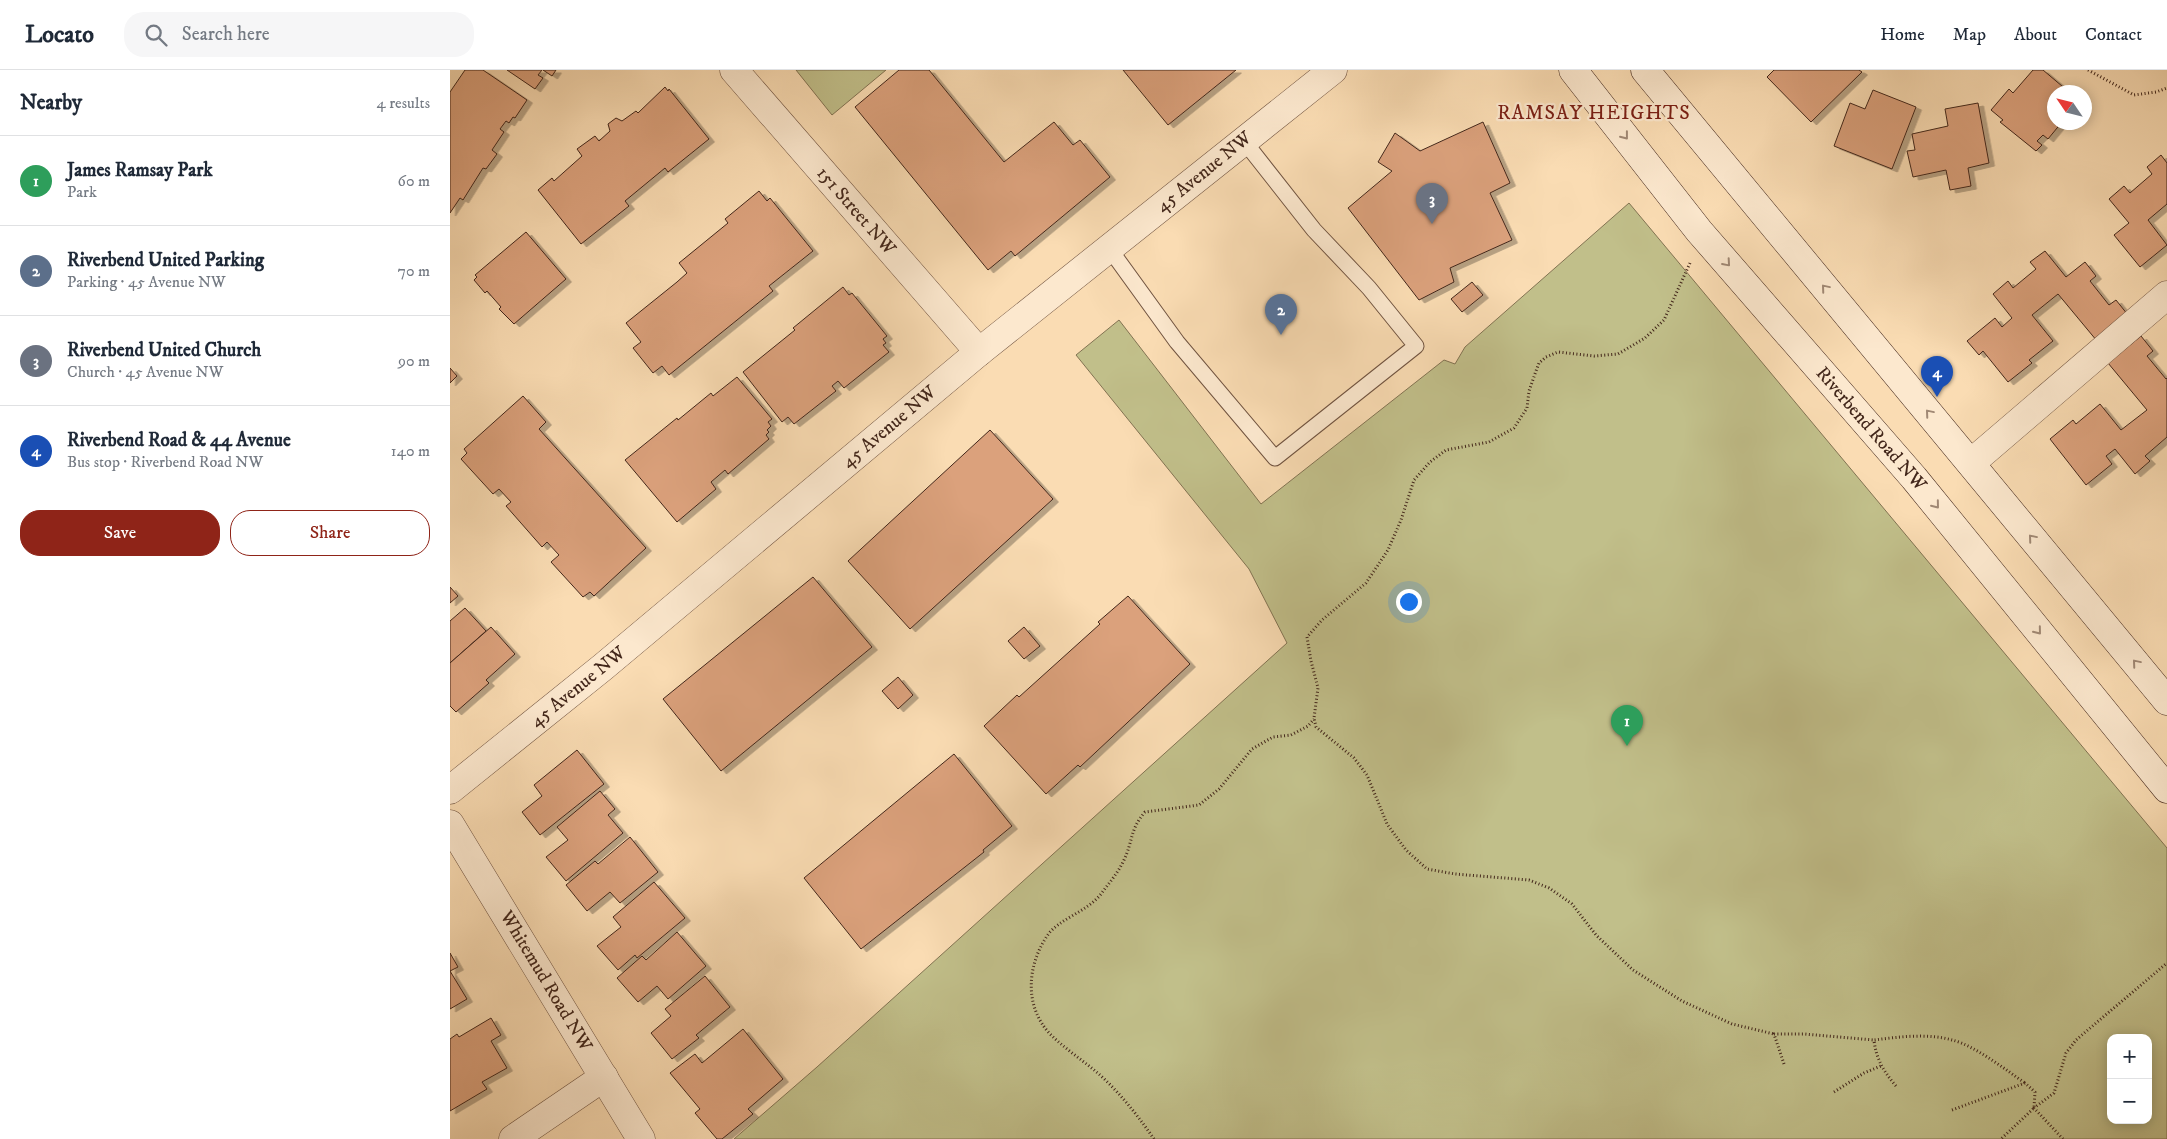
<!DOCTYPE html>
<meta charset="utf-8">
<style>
:root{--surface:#fff;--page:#f6f6f7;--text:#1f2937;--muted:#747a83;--line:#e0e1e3;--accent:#8f2418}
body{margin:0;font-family:"IM FELL DW Pica",serif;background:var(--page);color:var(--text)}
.controls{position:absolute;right:15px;bottom:15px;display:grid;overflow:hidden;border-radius:10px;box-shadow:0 2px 12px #0003}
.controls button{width:45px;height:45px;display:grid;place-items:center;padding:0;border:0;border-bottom:1px solid var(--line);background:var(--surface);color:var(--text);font:25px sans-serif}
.compass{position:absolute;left:1597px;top:15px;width:45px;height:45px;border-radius:50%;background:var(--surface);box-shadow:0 2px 12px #0003;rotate:305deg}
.you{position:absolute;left:958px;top:531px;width:18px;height:18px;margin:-12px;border:4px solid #fff;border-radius:50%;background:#1a73e8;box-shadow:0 0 0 8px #1a73e833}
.badge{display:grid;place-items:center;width:32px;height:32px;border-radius:50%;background:var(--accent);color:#fff;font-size:16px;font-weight:700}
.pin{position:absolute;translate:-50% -41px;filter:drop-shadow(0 1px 2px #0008)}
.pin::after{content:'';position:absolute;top:26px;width:18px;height:15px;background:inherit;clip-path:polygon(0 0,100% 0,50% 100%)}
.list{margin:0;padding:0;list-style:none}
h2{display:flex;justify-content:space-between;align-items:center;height:65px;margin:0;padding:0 20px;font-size:21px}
h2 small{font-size:16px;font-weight:400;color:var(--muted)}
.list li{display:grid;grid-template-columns:32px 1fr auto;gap:15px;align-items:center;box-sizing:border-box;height:90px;padding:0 20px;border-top:1px solid var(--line)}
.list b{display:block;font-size:19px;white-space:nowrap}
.list p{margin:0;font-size:16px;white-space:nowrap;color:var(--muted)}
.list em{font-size:16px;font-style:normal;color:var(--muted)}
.actions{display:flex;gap:10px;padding:15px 20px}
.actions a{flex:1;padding:11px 0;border:1px solid var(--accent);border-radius:20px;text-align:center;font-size:18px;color:var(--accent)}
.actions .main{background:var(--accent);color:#fff}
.icon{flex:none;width:28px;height:28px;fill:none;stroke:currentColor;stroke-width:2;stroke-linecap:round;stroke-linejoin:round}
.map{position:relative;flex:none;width:1717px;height:1069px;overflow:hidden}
header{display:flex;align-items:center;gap:30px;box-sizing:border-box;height:70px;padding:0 25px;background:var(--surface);border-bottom:1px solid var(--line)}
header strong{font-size:24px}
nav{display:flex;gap:28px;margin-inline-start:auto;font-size:18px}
.search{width:350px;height:45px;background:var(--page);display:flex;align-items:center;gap:12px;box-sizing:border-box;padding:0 18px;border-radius:20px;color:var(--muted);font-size:19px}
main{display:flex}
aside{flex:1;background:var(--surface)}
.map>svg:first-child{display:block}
.green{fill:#c1bf8a;stroke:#827352;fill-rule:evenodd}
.building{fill:#dba17c;stroke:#43271b;filter:url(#shadow)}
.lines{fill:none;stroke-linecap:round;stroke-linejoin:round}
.lane-casing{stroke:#715441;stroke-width:17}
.street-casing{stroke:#715441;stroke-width:29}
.secondary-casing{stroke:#43271b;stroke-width:29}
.path{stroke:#43271b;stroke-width:3;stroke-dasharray:1 2.5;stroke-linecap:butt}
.lane{stroke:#fce8ce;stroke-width:15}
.street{stroke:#fce8ce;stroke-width:28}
.secondary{stroke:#fce8ce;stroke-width:28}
.oneway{stroke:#a08874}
.labels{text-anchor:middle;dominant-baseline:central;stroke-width:4.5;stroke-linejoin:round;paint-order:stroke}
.street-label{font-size:19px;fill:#43271b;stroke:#fce8ce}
.neighbourhood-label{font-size:20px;letter-spacing:1px;fill:#7a1f14;stroke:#fce8ce}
</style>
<header>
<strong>Locato</strong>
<div class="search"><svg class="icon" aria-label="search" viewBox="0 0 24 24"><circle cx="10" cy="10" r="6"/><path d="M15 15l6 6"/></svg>Search here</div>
<nav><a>Home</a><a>Map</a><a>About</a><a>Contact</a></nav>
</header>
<main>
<aside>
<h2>Nearby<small>4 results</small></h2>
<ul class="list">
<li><span class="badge" style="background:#2e9e5b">1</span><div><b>James Ramsay Park</b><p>Park</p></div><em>60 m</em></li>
<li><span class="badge" style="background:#5c6f8a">2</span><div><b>Riverbend United Parking</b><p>Parking · 45 Avenue NW</p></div><em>70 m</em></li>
<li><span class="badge" style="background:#6b7280">3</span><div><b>Riverbend United Church</b><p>Church · 45 Avenue NW</p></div><em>90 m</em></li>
<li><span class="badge" style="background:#1a4fb4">4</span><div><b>Riverbend Road &amp; 44 Avenue</b><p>Bus stop · Riverbend Road NW</p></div><em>140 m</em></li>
</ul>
<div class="actions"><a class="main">Save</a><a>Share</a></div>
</aside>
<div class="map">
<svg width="1717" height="1069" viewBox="0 0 1717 1069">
<defs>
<filter id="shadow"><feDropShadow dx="5.5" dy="3" stdDeviation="0" flood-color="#0004"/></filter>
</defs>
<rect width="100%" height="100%" fill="#fadcb3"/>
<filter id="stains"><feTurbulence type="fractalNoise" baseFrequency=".004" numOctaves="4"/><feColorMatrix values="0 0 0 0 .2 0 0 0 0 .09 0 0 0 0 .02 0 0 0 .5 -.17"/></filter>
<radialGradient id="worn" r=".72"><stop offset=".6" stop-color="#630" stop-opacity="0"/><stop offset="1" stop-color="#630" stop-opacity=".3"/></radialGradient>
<g class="green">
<path d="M 346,0 L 436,0 L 382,45 Z"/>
<path d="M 1179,133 L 1717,778 L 1717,1069 L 284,1069 L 367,997 L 837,573 L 799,499 L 626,285 L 669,250 L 811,434 L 994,290 L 1005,294 L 1015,277 ZM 1661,968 L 1698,968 L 1698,1050 L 1661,1050 Z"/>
</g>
<g class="building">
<path d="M 15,0 L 33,0 L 77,30 L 65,48 L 63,47 L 59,53 L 56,51 L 50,59 L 54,62 L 42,80 L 47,84 L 36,99 L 33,98 L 13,130 L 10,128 L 0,143 L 0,22 Z"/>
<path d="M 57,0 L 92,0 L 88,5 L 93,8 L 85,19 Z"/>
<path d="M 93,0 L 106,0 L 102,6 Z"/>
<path d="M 449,0 L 479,0 L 554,92 L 604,52 L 623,75 L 630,70 L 660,107 L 565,186 L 561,181 L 538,200 L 405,37 Z"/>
<path d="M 673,0 L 786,0 L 718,55 Z"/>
<path d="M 1324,0 L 1409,0 L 1412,2 L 1361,52 L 1317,7 Z"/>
<path d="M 1583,0 L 1593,0 L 1619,22 L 1604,22 L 1604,52 L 1612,52 L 1598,69 L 1593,65 L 1587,71 L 1592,75 L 1586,81 L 1550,52 L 1553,50 L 1541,40 L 1559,19 L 1563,23 Z"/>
<path d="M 215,17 L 218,21 L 219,19 L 259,69 L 218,102 L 215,98 L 175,131 L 179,136 L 131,174 L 88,120 L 102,108 L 104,111 L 132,86 L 127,79 L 145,66 L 149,71 L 160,61 L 158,54 L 166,48 L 172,51 L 186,41 L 188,43 Z"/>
<path d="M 1423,20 L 1466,37 L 1442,99 L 1384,76 L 1400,33 L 1415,39 Z"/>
<path d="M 1528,33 L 1539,93 L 1518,98 L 1521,116 L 1500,120 L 1496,100 L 1463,107 L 1457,81 L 1465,80 L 1462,64 L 1498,56 L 1495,39 Z"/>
<path d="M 1033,52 L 1060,113 L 1040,123 L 1062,170 L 1000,198 L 1004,212 L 969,230 L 898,138 L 942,101 L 928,92 L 945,63 L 970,81 Z"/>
<path d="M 1711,85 L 1717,93 L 1717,134 L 1698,150 L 1717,175 L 1690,197 L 1664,165 L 1679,153 L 1659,129 L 1674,116 L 1680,123 L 1702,104 L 1697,97 Z"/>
<path d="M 309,121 L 317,131 L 320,128 L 363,181 L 319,216 L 323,221 L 219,305 L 212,296 L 203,303 L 183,278 L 191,272 L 176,253 L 227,212 L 237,203 L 229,193 L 278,153 L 275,149 Z"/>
<path d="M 76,162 L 116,209 L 64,254 L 49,239 L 51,237 L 37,221 L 35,223 L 24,210 L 27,207 L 25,205 Z"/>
<path d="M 1595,181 L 1616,207 L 1635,192 L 1646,206 L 1640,211 L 1659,235 L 1666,230 L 1678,245 L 1647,271 L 1608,224 L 1582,245 L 1603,271 L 1579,290 L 1582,293 L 1558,312 L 1533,281 L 1529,285 L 1517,271 L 1545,248 L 1552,257 L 1562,248 L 1543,224 L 1558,211 L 1563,218 L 1586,199 L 1580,192 Z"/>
<path d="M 1022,212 L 1033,225 L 1012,242 L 1001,229 Z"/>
<path d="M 393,217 L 399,225 L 402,223 L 437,266 L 433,269 L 436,273 L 433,275 L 439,282 L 394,318 L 388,311 L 382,316 L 386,321 L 344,354 L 338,347 L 332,352 L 293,302 L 345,260 L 343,258 Z"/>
<path d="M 1691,266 L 1703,281 L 1697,286 L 1716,309 L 1717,308 L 1717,367 L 1695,386 L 1700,391 L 1685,404 L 1665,379 L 1656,386 L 1662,394 L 1636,415 L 1600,369 L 1623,350 L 1626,354 L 1650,334 L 1671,360 L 1697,340 L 1658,293 Z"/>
<path d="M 0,298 L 7,306 L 0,313 Z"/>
<path d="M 287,307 L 322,349 L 318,352 L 321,356 L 317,360 L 319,362 L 316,365 L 319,369 L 278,404 L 275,400 L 261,412 L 266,419 L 227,452 L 175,390 L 227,348 L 228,350 L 261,323 L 263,326 Z"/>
<path d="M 73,326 L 96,352 L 89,359 L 196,478 L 144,526 L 140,522 L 133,527 L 101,492 L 109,485 L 97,472 L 92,477 L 56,436 L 61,432 L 49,419 L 43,424 L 11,389 L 17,383 L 14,379 Z"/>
<path d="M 540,360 L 603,429 L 460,559 L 398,491 Z"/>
<path d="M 363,507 L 422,577 L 271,701 L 213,629 Z"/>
<path d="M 0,517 L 8,526 L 0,533 Z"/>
<path d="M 678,526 L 740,594 L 630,697 L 628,695 L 596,724 L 534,656 L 567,625 L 569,627 L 650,554 L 648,552 Z"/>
<path d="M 15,538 L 36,561 L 0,593 L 0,551 Z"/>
<path d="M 41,557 L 65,584 L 36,610 L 39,613 L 6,642 L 0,636 L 0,593 Z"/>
<path d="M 574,557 L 590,576 L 574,589 L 558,571 Z"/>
<path d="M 448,607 L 463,625 L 448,639 L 432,621 Z"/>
<path d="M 127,680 L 154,714 L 90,765 L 72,742 L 92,726 L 84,715 Z"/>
<path d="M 504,684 L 562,756 L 533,780 L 534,782 L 411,879 L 354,808 Z"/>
<path d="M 150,721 L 165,739 L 158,745 L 173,763 L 116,811 L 96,787 L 118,770 L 107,757 Z"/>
<path d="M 180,767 L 208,802 L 170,833 L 160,822 L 137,841 L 116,815 L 145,791 L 148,794 Z"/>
<path d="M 204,812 L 235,848 L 187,888 L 185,885 L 168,900 L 147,876 L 171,857 L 163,847 Z"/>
<path d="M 227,862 L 256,896 L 218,929 L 207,916 L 188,932 L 167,908 L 192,886 L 196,890 Z"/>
<path d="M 0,883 L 8,897 L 0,901 L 17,929 L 0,939 Z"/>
<path d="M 255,906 L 280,937 L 246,965 L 249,968 L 222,989 L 201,963 L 221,946 L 215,939 Z"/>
<path d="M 41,948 L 51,965 L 41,971 L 57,998 L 32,1012 L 37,1019 L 0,1041 L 0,969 L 7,964 L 9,967 Z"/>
<path d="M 293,959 L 333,1009 L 298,1039 L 303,1044 L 272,1069 L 267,1069 L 245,1043 L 250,1039 L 220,1003 L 245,984 L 252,993 Z"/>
</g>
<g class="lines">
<defs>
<path id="lane" d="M 659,178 L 727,272 L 825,388 L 966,276 L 919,218 L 864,160 L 794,71"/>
<g id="street">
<path d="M 284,0 L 529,282"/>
<path d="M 1521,393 L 1717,225"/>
<path d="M 0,720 L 153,597 L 529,282 L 883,0"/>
<path d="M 0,754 L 191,1069"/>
<path d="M 63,1069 L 154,1007"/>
</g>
<g id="secondary">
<path d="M 1123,0 L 1249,161 L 1464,408 L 1717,719"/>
<path d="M 1195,0 L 1717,631"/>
</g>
</defs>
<use href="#lane" class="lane-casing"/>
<use href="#street" class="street-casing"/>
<use href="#secondary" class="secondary-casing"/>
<g class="path">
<path d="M 1638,0 L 1684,25 L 1706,22 L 1717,18"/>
<path d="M 1240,193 L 1214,250 L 1195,268 L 1168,284 L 1144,286 L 1108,282 L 1096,287 L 1089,293 L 1086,301 L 1079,321 L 1077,338 L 1064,358 L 1039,372 L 996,380 L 980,392 L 964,410 L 951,450 L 938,480 L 916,513 L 872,550 L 857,567 L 861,591 L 868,618 L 864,648 L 866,657 L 904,688 L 917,705 L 937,754 L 956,780 L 977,799 L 1005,804 L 1079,810 L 1099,818 L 1122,834 L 1146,865 L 1183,900 L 1232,931 L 1282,954 L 1324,964"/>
<path d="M 1334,994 L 1324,964 L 1354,964 L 1424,970"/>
<path d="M 1446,1016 C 1434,1002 1426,989 1424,970 C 1448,967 1478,963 1502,970 C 1524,975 1556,1000 1575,1013"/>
<path d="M 1384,1022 L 1414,1003 L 1431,996"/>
<path d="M 1502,1040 L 1575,1013 L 1585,1022 L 1584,1038 L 1551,1069"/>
<path d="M 704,1069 C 688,1046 671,1024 650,1005 C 634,991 615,979 600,964 C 574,936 577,896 597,866 C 608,849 637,842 651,824 C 659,813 668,803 674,790 C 683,771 680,759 695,742 L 749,735 L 769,719 L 802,679 L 823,667 L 841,665 L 858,656 L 864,649"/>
<path d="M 1613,1069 L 1584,1038 L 1604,1023 L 1616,983 L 1626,970 L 1717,893"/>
</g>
<use href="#lane" class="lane"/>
<use href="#street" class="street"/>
<use href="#secondary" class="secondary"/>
</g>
<defs><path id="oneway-chevron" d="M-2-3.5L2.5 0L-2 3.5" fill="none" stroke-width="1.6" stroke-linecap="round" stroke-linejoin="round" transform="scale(1.25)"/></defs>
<g class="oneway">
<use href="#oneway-chevron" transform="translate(1175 66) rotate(52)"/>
<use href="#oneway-chevron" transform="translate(1277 193) rotate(49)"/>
<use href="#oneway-chevron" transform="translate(1375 218) rotate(-130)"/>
<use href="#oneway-chevron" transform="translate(1479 343) rotate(-130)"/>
<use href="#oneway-chevron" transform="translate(1486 435) rotate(51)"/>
<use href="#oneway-chevron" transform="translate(1582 468) rotate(-130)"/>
<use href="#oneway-chevron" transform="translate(1588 561) rotate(51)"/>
<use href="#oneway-chevron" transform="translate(1686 593) rotate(-130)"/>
</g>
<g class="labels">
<g class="street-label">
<text transform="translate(754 102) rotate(-39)">45 Avenue NW</text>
<text transform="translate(406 141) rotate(49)">151 Street NW</text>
<text transform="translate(439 357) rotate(-40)">45 Avenue NW</text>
<text transform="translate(1421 359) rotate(49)">Riverbend Road NW</text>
<text transform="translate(128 617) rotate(-39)">45 Avenue NW</text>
<text transform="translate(96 911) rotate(59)">Whitemud Road NW</text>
</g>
<g class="neighbourhood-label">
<text x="1144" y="43">RAMSAY HEIGHTS</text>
</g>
</g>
<rect width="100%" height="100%" filter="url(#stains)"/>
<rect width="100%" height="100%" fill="url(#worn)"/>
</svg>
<div class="controls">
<button>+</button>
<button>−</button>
</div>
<svg class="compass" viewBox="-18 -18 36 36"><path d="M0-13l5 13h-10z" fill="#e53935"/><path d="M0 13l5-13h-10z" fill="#747a83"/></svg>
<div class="you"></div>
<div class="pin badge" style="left:1177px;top:676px;background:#2e9e5b">1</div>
<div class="pin badge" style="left:831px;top:265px;background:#5c6f8a">2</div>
<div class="pin badge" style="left:982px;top:154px;background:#6b7280">3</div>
<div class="pin badge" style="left:1487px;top:327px;background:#1a4fb4">4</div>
</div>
</main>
